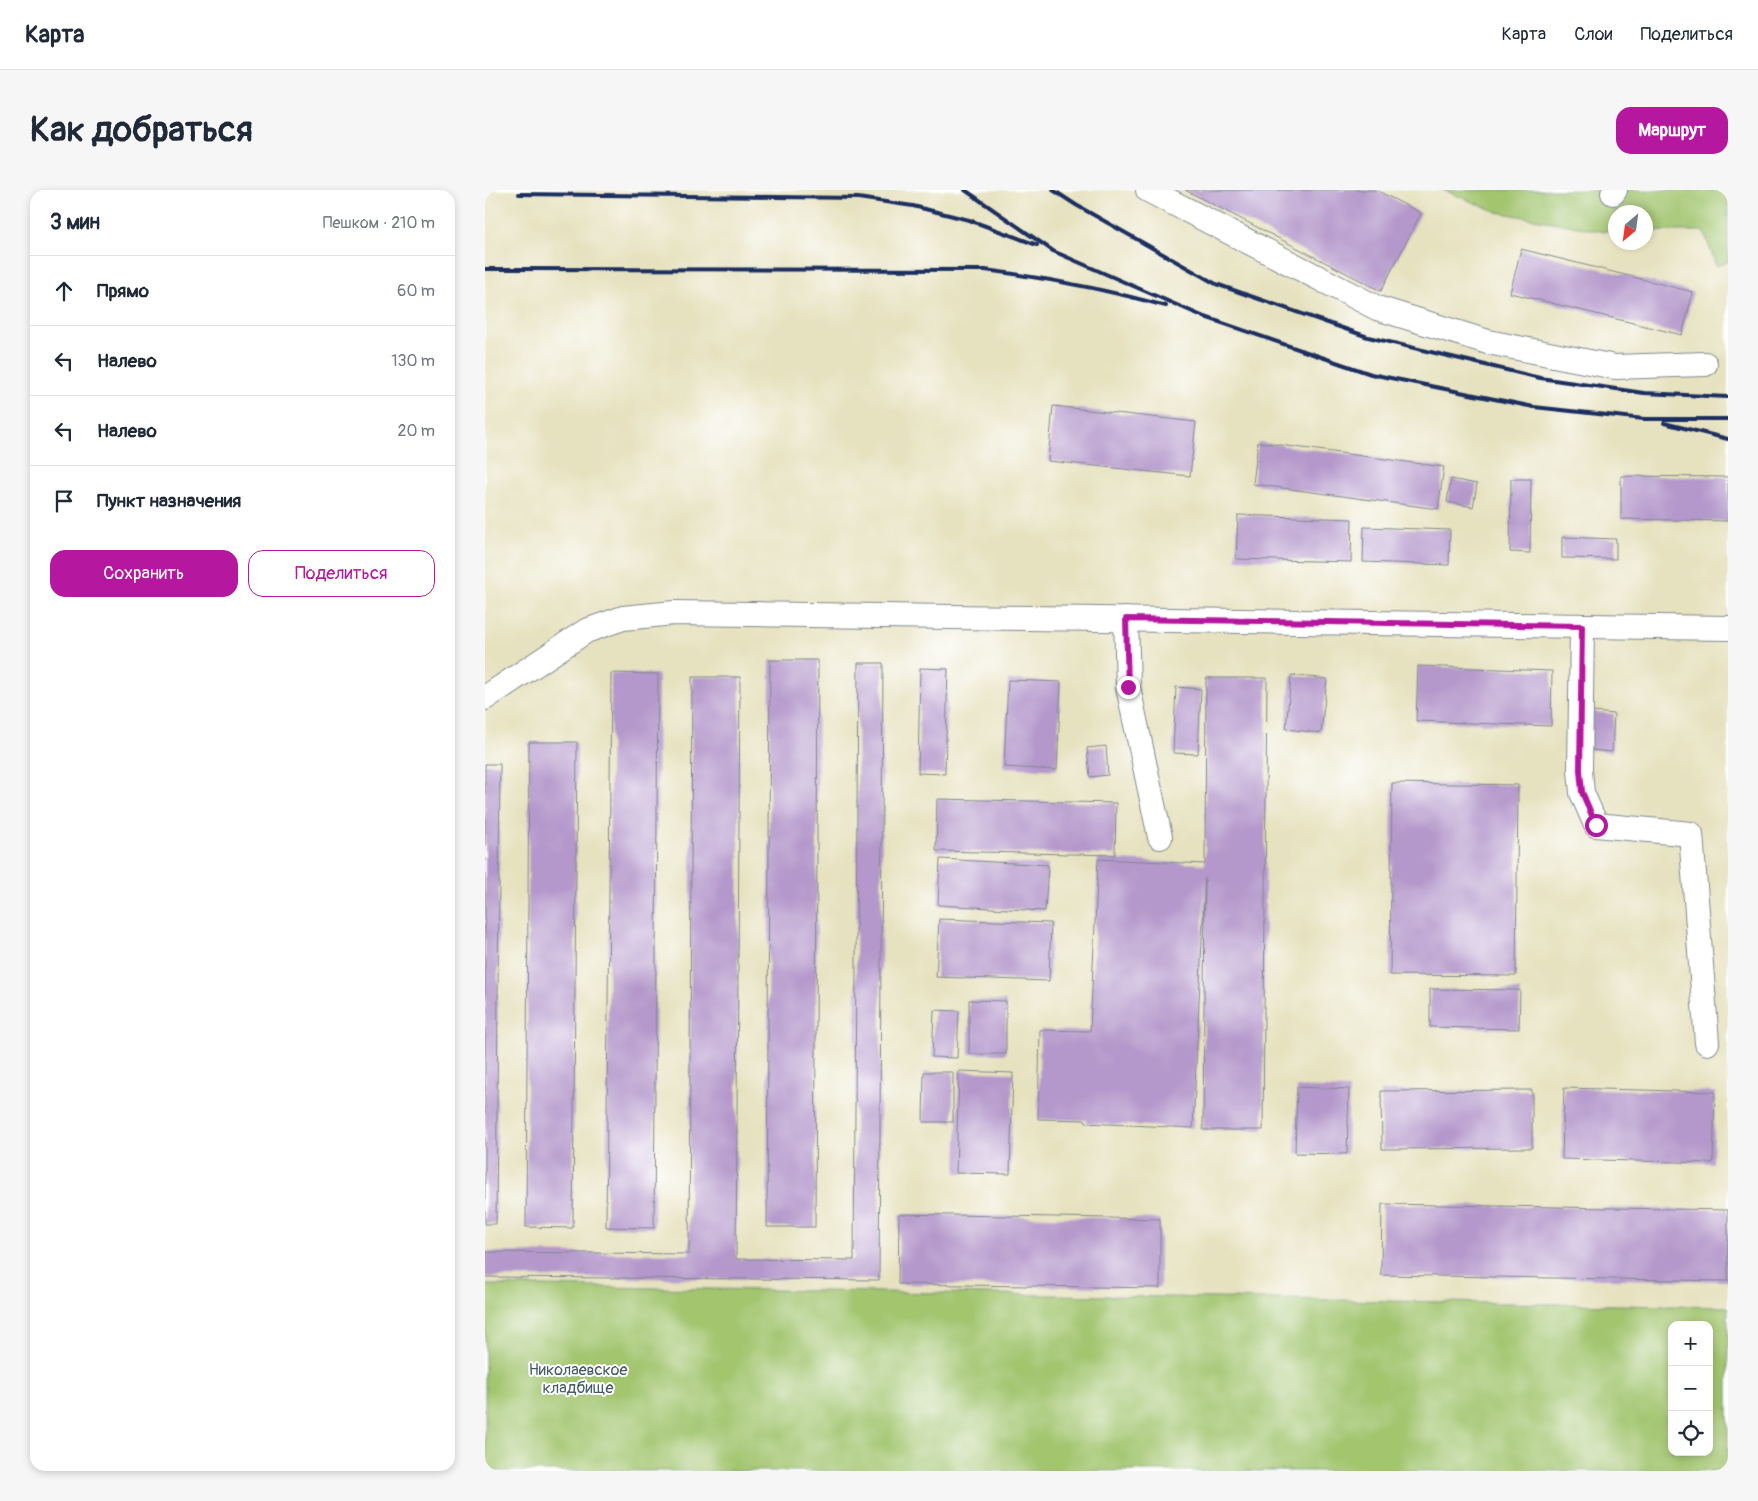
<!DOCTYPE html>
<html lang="ru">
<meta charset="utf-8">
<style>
:root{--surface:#fff;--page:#f6f6f7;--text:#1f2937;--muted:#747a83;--line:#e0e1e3;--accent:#b5179e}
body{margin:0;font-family:Pangolin,sans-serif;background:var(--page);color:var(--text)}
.controls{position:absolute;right:15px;bottom:15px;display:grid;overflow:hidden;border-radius:10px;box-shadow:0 2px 8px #0003}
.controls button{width:45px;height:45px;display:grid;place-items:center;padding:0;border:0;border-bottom:1px solid var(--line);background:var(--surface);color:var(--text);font:25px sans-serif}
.compass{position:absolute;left:1123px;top:15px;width:45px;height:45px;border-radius:50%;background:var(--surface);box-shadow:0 2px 8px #0003;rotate:209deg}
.stop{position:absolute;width:15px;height:15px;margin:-11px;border:4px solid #b5179e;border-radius:50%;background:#fff}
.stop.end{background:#b5179e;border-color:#fff;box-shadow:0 1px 5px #0008}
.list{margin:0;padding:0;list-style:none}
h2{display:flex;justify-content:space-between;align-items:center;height:65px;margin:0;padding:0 20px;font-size:21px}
h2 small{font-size:16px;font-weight:400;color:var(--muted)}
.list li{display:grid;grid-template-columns:32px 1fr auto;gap:15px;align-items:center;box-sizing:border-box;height:70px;padding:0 20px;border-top:1px solid var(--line)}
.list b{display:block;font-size:19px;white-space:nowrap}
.list em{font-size:16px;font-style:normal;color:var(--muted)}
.actions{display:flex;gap:10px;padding:15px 20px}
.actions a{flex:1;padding:11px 0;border:1px solid var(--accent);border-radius:15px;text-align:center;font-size:18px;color:var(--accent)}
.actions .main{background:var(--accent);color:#fff}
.icon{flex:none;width:28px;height:28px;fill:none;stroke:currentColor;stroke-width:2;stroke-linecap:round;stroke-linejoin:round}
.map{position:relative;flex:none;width:1243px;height:1281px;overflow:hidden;border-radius:15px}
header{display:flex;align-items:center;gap:30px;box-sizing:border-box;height:70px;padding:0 25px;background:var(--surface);border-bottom:1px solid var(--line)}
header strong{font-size:24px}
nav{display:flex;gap:28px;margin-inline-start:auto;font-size:18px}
.intro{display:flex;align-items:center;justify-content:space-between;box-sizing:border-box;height:120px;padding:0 30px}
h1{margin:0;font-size:35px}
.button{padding:12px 22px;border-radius:15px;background:var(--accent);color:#fff;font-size:18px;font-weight:700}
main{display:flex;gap:30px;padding:0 30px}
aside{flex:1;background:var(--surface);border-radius:15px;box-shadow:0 2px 8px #0003}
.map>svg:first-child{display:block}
.green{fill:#a2c56e;stroke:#5e7a66;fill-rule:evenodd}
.building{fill:#b498cb}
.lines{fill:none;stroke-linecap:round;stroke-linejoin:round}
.minor-casing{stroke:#80888e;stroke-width:26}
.minor{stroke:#fff;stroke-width:24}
.rail{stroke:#1b2f5e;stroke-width:4}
.route{stroke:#b5179e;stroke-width:6}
.labels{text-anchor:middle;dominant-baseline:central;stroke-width:4;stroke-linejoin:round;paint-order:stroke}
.park-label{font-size:16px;fill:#445c63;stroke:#fff}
</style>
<header>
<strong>Карта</strong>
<nav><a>Карта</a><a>Слои</a><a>Поделиться</a></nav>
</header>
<div class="intro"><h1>Как добраться</h1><a class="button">Маршрут</a></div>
<main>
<aside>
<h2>3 мин<small>Пешком · 210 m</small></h2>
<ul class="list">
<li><svg class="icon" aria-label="ahead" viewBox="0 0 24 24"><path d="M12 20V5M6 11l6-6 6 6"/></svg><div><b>Прямо</b></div><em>60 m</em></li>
<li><svg class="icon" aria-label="left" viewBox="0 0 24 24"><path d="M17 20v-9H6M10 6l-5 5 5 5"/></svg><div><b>Налево</b></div><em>130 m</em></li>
<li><svg class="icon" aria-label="left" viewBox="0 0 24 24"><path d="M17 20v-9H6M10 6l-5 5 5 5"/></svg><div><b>Налево</b></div><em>20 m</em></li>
<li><svg class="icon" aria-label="arrive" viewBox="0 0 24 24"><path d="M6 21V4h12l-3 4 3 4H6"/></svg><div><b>Пункт назначения</b></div></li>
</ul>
<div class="actions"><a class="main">Сохранить</a><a>Поделиться</a></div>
</aside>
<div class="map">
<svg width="1243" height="1281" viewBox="0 0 1243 1281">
<rect width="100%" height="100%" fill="#fff"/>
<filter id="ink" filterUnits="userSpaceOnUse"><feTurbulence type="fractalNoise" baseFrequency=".02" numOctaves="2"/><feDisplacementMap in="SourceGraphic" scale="10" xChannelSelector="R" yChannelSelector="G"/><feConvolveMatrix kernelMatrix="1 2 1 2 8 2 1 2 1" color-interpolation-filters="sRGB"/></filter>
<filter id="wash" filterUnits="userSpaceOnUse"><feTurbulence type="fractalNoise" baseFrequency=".0096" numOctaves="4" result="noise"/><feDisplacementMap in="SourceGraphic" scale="20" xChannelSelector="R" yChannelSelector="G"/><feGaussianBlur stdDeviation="1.12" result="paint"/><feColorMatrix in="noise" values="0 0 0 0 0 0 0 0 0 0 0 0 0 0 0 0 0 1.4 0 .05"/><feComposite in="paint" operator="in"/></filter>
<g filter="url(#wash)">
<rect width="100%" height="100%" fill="#e6e1be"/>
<g class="green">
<path d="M 958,0 L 1243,0 L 1243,72 L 1231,76 L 1219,41 L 1161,41 L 1160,22 L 1130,22 L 1130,41 L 1115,41 L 1012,22 Z"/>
<path d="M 0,1095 L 1243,1117 L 1243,1281 L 0,1281 ZM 1187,1135 L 1224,1135 L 1224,1262 L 1187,1262 Z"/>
</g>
<g id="blocks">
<g class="building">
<path d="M 700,0 L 891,0 L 936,23 L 896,101 Z"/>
<path d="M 1036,59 L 1208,102 L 1197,145 L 1025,103 Z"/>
<path d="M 568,216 L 711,232 L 705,286 L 563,271 Z"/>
<path d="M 773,252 L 959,277 L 953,319 L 768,294 Z"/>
<path d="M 1136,286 L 1243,287 L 1243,331 L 1136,329 Z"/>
<path d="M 966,289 L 992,294 L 988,317 L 962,312 Z"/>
<path d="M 1026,289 L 1046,289 L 1045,363 L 1025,362 Z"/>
<path d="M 753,325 L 867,329 L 866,372 L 751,369 Z"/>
<path d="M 879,337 L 965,340 L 964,375 L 878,372 Z"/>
<path d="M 1077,347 L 1131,349 L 1131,369 L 1077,368 Z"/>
<path d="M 285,470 L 333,470 L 330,1037 L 282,1037 Z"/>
<path d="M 373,473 L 398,473 L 394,1090 L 0,1087 L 0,1062 L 204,1064 L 207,487 L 255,487 L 251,1069 L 369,1070 Z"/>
<path d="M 933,476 L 1067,481 L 1066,536 L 931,531 Z"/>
<path d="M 435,478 L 463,479 L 460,584 L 433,583 Z"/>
<path d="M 126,483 L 173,484 L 169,1038 L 121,1037 Z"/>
<path d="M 806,485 L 842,489 L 836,543 L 801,539 Z"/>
<path d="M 721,488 L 782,488 L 778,940 L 718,940 L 720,688 L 708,938 L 601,933 L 601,930 L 553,929 L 555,840 L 605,841 L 613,669 L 720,674 Z"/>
<path d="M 523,490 L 576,492 L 572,580 L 519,577 Z"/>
<path d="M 691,497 L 716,499 L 713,564 L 688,563 Z"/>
<path d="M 1099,521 L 1129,524 L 1127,562 L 1096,559 Z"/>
<path d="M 44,552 L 92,552 L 88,1038 L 41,1037 Z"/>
<path d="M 621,556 L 623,585 L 605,587 L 602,558 Z"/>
<path d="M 0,574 L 15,574 L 11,1034 L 0,1034 Z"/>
<path d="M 907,593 L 1033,595 L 1031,786 L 905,785 Z"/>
<path d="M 452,609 L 631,613 L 630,665 L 451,661 Z"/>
<path d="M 455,669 L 563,675 L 560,721 L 453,715 Z"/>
<path d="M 454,729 L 566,733 L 564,791 L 451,787 Z"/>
<path d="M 945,799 L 1035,800 L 1034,839 L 945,837 Z"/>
<path d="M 484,810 L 521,811 L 521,864 L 484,864 Z"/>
<path d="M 449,820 L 474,821 L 472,868 L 447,867 Z"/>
<path d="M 474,881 L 528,883 L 525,984 L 471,983 Z"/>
<path d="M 439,882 L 468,882 L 468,932 L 438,932 Z"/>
<path d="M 812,897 L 864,899 L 862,964 L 810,963 Z"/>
<path d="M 1079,898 L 1230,902 L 1228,973 L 1077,969 Z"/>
<path d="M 1047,900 L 1047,958 L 897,959 L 896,901 Z"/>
<path d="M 897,1014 L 1243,1020 L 1243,1091 L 896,1085 Z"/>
<path d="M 414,1024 L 675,1029 L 675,1098 L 413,1094 Z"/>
</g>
</g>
</g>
<g filter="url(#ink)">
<use href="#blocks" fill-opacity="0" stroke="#80888e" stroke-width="1"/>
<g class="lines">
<defs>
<g id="minor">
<path d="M 663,0 L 892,118 L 1003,152 L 1130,177 L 1220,174"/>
<path d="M 1128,3 L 1130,0"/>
<path d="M 641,429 L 643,497 L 675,647"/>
<path d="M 1097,436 L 1095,580 L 1097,603 L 1111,635 L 1206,644 L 1222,853"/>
<path d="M 0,508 L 101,441 L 138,428 L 189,423 L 1243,438"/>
</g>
</defs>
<use href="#minor" class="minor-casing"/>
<use href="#minor" class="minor"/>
<g class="rail">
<path d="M 480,0 L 568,61 L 717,126 L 886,184 L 1049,217 L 1159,229 L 1243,229"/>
<path d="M 568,0 L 591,15 L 731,94 L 883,147 L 1055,188 L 1159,203 L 1243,207"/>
<path d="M 34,4 L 373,8 L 428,16 L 484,30 L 552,55"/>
<path d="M 0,79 L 500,80 C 562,88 620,99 681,116"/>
<path d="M 1179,233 L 1243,249"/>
</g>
</g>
</g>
<g class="lines" filter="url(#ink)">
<path class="route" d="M 643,497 L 641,429 L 1097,436 L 1095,580 L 1097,602 L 1111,635"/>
</g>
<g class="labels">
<g class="park-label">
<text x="93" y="1180">Николаевское<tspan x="93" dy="18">кладбище</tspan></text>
</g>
</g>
</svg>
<div class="controls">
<button>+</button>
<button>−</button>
<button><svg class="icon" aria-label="locate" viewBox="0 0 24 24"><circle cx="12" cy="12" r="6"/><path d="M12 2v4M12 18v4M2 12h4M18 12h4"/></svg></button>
</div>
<svg class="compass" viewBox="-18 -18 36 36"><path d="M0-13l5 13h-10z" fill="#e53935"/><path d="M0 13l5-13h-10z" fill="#747a83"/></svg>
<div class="stop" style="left:1111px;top:635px"></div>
<div class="stop end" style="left:643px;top:497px"></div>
</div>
</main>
